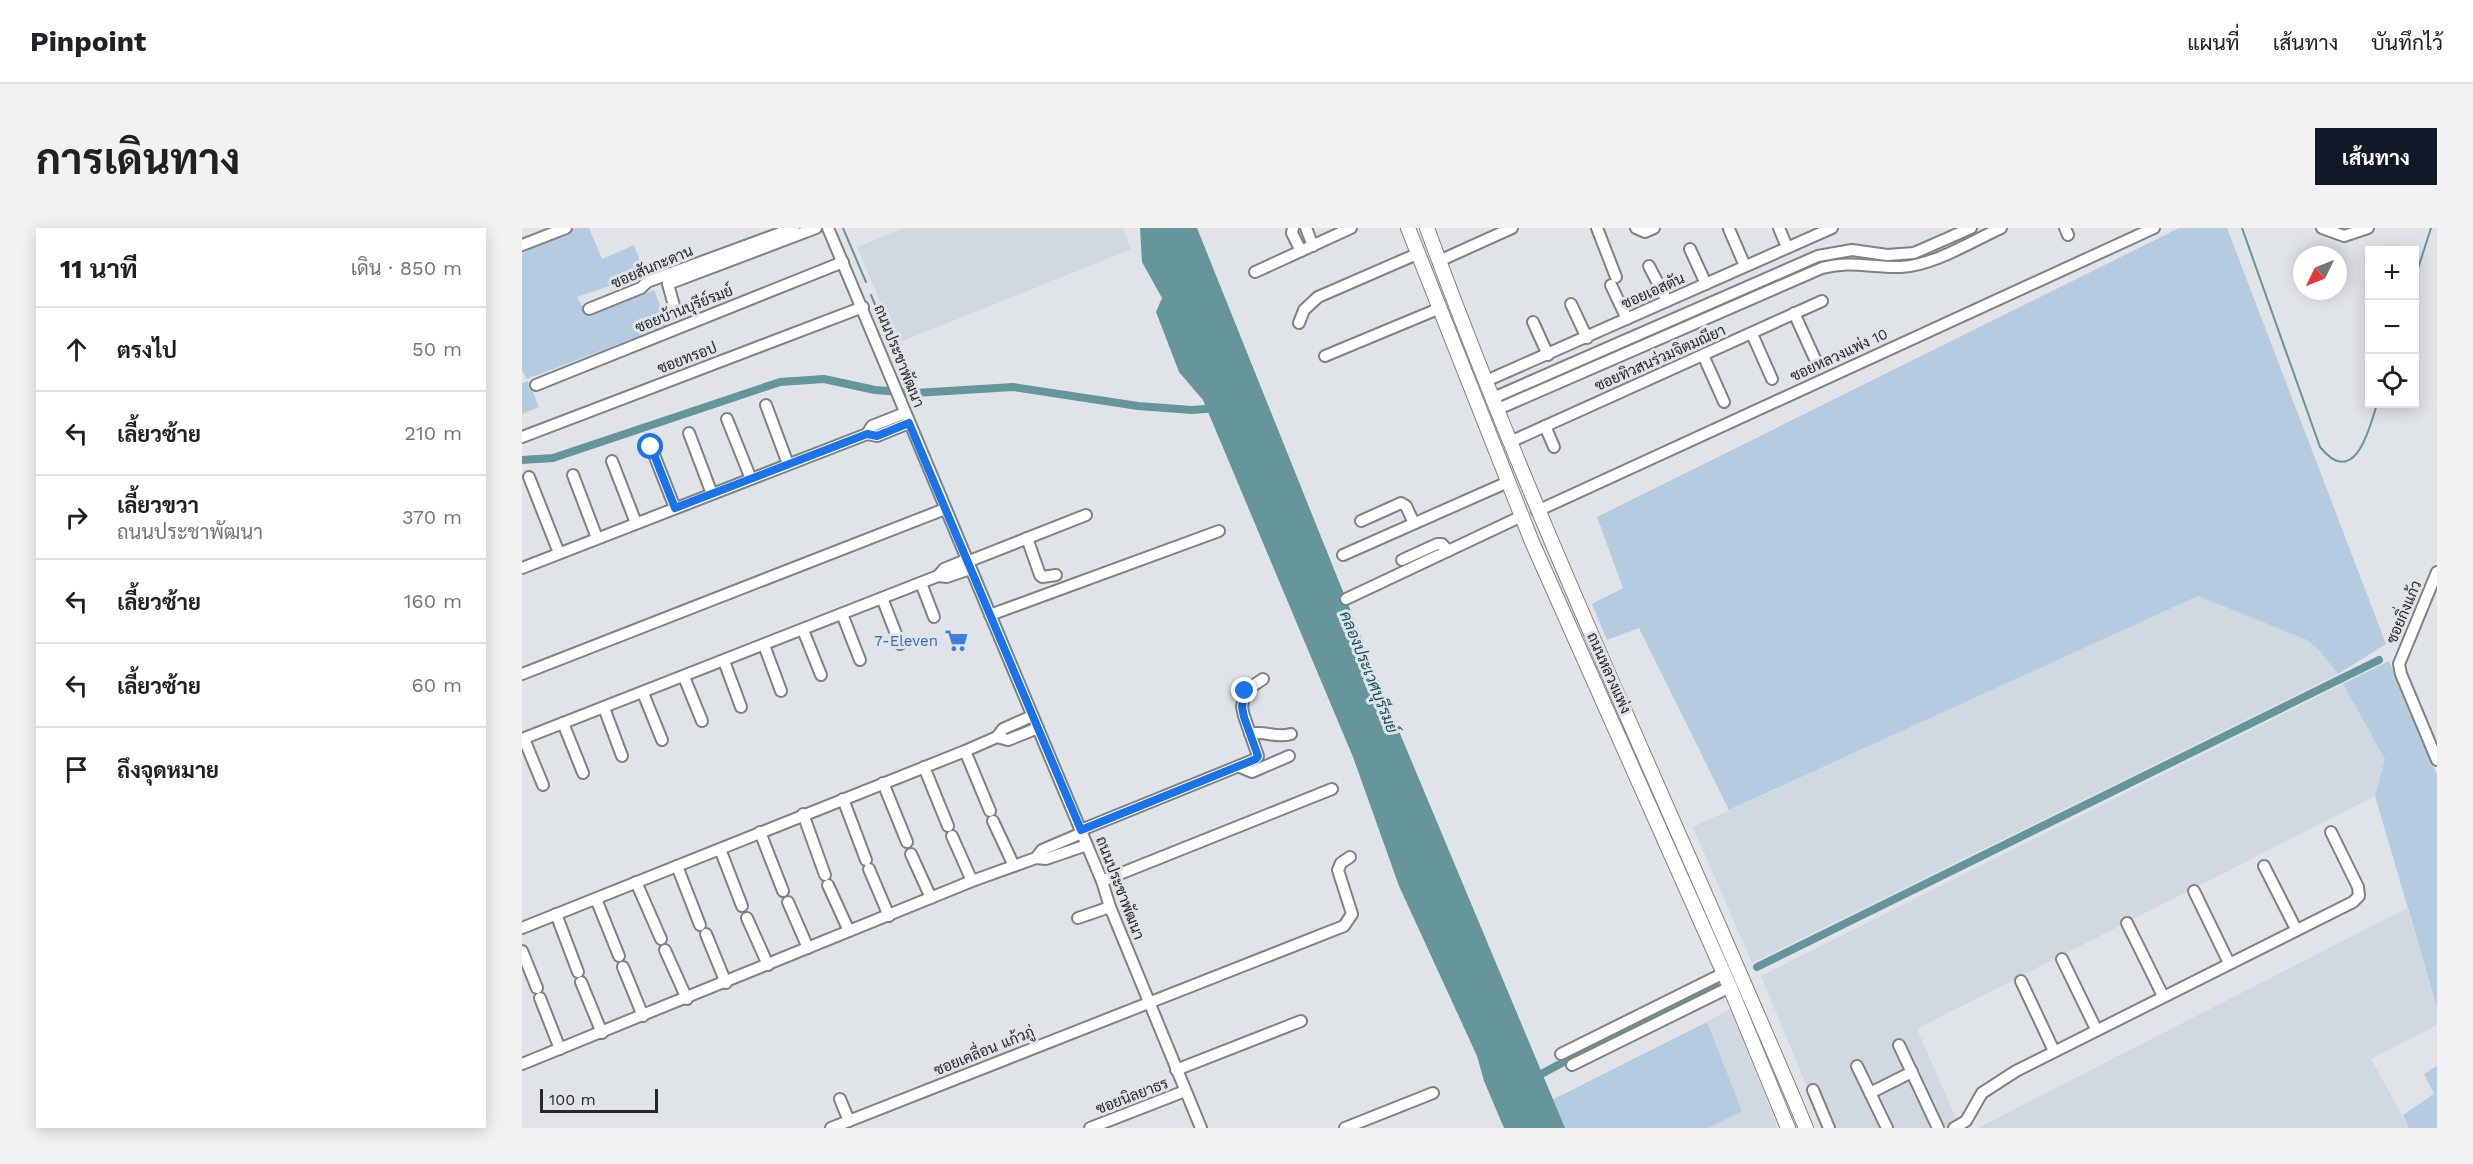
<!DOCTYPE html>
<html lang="th">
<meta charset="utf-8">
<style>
:root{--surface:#fff;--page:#f2f2f2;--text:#202124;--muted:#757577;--line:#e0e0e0;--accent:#111827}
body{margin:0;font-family:"Work Sans",Sarabun,sans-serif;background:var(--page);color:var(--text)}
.controls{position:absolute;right:18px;top:18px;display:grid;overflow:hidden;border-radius:0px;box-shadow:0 3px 15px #0003}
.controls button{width:54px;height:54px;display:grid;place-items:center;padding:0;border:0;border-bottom:2px solid var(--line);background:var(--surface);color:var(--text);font:30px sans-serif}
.compass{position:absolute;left:1771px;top:18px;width:54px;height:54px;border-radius:50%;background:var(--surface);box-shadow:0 3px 15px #0003;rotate:227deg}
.scale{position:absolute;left:18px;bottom:15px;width:118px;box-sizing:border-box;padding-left:6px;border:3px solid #272829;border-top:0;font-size:16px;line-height:21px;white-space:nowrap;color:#272829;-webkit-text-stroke:4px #e0e4e8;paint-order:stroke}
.stop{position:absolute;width:18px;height:18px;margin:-14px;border:4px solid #1a73e8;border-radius:50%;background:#fff}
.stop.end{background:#1a73e8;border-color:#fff;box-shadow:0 2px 6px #0008}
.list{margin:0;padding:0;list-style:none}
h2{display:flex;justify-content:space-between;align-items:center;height:78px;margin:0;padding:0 24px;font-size:26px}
h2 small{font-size:20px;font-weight:400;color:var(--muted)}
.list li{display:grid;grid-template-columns:39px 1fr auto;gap:18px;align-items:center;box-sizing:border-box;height:84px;padding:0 24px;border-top:2px solid var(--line)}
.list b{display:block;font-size:22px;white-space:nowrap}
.list p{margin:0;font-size:20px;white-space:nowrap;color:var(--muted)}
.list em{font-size:20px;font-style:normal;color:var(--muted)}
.icon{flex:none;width:33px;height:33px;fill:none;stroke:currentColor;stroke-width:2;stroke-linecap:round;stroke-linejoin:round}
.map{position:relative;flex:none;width:1915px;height:900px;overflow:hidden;border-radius:0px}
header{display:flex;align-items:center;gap:36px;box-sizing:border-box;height:84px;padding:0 30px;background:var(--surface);border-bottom:2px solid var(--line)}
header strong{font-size:28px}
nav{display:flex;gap:33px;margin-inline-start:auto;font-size:21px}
.intro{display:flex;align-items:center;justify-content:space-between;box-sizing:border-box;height:144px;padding:0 36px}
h1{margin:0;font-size:42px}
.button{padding:15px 27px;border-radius:0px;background:var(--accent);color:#fff;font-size:21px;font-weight:700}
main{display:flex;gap:36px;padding:0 36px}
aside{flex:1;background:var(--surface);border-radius:0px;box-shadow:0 3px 15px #0003}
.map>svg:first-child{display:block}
.built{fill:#d0d8e2}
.green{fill:#b4cbe2}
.water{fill:#66959c}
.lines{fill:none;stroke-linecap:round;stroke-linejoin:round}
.stream{stroke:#66959c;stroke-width:2}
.canal{stroke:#66959c;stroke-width:8}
.minor-casing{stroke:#7f8285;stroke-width:14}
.major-casing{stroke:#7f8285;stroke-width:16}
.minor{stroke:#fff;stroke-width:10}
.major{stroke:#fff;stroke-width:14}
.route{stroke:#1a73e8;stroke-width:8}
.labels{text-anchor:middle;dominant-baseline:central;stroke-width:6;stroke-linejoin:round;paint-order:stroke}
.street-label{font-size:15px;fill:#272829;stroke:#e0e4e8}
.shop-label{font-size:15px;fill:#366cbe;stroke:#e0e4e8;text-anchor:end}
.water-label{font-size:16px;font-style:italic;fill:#0e545c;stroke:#e0e4e8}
</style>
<header>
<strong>Pinpoint</strong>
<nav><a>แผนที่</a><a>เส้นทาง</a><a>บันทึกไว้</a></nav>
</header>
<div class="intro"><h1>การเดินทาง</h1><a class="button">เส้นทาง</a></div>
<main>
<aside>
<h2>11 นาที<small>เดิน · 850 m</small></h2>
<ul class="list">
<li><svg class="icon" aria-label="ahead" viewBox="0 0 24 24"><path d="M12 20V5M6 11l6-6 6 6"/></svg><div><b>ตรงไป</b></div><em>50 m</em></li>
<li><svg class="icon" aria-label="left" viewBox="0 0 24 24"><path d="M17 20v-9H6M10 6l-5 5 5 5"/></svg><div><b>เลี้ยวซ้าย</b></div><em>210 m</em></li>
<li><svg class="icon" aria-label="right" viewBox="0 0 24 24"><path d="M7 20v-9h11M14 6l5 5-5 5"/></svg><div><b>เลี้ยวขวา</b><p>ถนนประชาพัฒนา</p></div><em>370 m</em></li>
<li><svg class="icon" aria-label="left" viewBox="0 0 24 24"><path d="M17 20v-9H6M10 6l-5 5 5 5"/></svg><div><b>เลี้ยวซ้าย</b></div><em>160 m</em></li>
<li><svg class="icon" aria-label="left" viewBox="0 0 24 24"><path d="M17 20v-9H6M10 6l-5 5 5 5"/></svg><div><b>เลี้ยวซ้าย</b></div><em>60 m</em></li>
<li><svg class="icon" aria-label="arrive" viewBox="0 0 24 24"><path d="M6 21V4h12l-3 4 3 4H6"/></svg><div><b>ถึงจุดหมาย</b></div></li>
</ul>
</aside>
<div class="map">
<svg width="1915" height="900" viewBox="0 0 1915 900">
<rect width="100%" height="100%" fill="#e0e4e8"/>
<g class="built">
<path d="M 383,0 L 601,0 L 609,21 L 376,115 L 335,19 Z"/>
<path d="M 1676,368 L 1785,412 L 1797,422 L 1816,446 L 1230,735 L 1171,599 Z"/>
<path d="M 1821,456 L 1863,531 L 1853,568 L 1395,801 L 1438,900 L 1302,900 L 1239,748 Z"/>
<path d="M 1885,680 L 1915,779 L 1915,797 L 1849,831 L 1887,900 L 1456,900 Z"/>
<path d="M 1208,781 L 1256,900 L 1186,900 L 1220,883 L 1185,794 Z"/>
</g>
<g class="green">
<path d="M 54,0 L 67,0 L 80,31 L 112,17 L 123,46 L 55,69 L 66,89 L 132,62 L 146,97 L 5,151 L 0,142 L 0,21 Z"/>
<path d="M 1657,0 L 1705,0 L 1864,416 L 1816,446 L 1797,422 L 1785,412 L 1676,368 L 1207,582 L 1117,400 L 1085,412 L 1070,376 L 1101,360 L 1075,289 Z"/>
<path d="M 6,153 L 17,179 L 0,186 L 0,155 Z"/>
<path d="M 1867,433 L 1915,547 L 1915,779 L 1853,568 L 1863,531 L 1821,456 Z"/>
<path d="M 1185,794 L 1220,883 L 1186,900 L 1043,900 L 1030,872 Z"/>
<path d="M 1915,838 L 1915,900 L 1887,900 L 1881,887 L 1912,866 L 1902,846 Z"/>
</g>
<path class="water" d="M 618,0 L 675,0 L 879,508 L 1043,900 L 982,900 L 962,853 L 955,828 L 877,658 L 831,529 L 681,172 L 657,144 L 634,84 L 640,70 L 620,34 Z"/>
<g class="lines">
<g class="stream">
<path d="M 321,0 L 344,54"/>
<path d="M 1720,0 L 1798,219 C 1832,261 1847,203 1855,176"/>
<path d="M 1892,53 L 1909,0"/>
<path d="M 349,67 L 363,100"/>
</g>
<g class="canal">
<path d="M 0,232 L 31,230 L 258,154 L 302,151 L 353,162 L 393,165 L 491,159 L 616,178 L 670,182 L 695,180"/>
<path d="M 1235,739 L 1857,432"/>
<path d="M 1010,851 L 1092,807 L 1194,758"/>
</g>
<defs>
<g id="minor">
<path d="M 306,0 L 580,653 L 588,679 L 679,900"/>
<path d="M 771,0 L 770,5 L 779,23"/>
<path d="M 784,0 L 791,18"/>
<path d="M 1075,0 L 1094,49"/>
<path d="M 1114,0 L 1123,4 L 1132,0"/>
<path d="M 1257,0 L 1265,19"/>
<path d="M 1543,0 L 1546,7"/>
<path d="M 1800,0 L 1822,8 L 1846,0"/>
<path d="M 1207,1 L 1223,38"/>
<path d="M 0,17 L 44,0"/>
<path d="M 1168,21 L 1184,56"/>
<path d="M 917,33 L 990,0"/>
<path d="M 1127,38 L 1145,73"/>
<path d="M 733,44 L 829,0"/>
<path d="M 1089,57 L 1105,91"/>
<path d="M 1049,76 L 1065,110"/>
<path d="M 67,81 L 119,60 L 125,54 L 272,0"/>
<path d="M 154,85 L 146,56 L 294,0"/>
<path d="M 1272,85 L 1293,131"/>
<path d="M 1011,94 L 1026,127"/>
<path d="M 777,95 L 782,82 L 796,69 L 895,26"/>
<path d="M 1230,106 L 1250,151"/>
<path d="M 1181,127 L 1202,174"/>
<path d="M 803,128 L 916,81"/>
<path d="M 964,153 L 1310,0"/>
<path d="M 14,157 L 321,34"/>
<path d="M 971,170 L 1296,28 L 1330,22 L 1365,27 L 1392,25 L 1449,0"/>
<path d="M 244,177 L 266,236"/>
<path d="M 976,181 L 1300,40 C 1329,32 1350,40 1379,39 C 1413,37 1448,14 1479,0"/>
<path d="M 205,191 L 229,251"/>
<path d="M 1023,198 L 1032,219"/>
<path d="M 167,205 L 190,266"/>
<path d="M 345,206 L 355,208 L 387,195"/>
<path d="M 0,209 L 341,79"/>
<path d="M 988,214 L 1300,73"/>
<path d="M 129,219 L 153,280"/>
<path d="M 90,233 L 114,295"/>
<path d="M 51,247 L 75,310"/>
<path d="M 7,249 L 37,325"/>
<path d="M 1015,283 L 1632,0"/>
<path d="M 839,293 L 879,275 L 884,278 L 892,295"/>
<path d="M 505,310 L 518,347 L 520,349 L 534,347"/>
<path d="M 821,327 L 986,254"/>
<path d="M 880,332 L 915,316 L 920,316 L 926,323"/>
<path d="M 445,334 L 564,287"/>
<path d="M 0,340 L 345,206 L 350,198 L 383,185"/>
<path d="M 1915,344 L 1877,436 L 1879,446 L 1915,532"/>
<path d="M 416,348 L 425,349 L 448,341"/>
<path d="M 399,355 L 412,389"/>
<path d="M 360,370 L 378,416"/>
<path d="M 824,371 L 1000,288"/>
<path d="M 320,386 L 338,432"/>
<path d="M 468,387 L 697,303"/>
<path d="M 281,402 L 299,447"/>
<path d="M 242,417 L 259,463"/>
<path d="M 202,433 L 219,479"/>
<path d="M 0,446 L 423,281"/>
<path d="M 162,449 L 180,493"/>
<path d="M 121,465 L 140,512"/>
<path d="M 82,480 L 100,528"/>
<path d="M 41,495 L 61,545"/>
<path d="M 728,506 C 743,502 754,511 769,506"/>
<path d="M 475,509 L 486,512 L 516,500"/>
<path d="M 0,511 L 416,348 L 422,341 L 444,332"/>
<path d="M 2,511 L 21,557"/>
<path d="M 443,523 L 468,583"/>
<path d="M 402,539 L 426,598"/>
<path d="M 718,539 L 730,544 L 767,528"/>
<path d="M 361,555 L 385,614"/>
<path d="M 321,571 L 344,632"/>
<path d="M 281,586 L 303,647"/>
<path d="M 471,593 L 492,638"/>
<path d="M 559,602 L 734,531 L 736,528 L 722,488 L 720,479 L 723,463 L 741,451"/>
<path d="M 238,604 L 261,663"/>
<path d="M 430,608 L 450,653"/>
<path d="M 198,621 L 220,678"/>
<path d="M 389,626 L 409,670"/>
<path d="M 514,630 L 520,622 L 560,605"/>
<path d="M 155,638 L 178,697"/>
<path d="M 1742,638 L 1774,701"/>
<path d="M 347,641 L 367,688"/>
<path d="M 580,653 L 810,561"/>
<path d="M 114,654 L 139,711"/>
<path d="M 306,657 L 327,703"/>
<path d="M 1672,663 L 1707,735"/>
<path d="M 74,671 L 97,728"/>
<path d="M 266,674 L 286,720"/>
<path d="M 34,686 L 56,744"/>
<path d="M 225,690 L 246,737"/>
<path d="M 556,690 L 588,679"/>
<path d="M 1605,695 L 1641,768"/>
<path d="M 0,700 L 443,523 L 475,509 L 481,501 L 510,488"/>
<path d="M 184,706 L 204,755"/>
<path d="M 143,722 L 165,771"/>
<path d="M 0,723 L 15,760"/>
<path d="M 1540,731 L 1574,801"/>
<path d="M 101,739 L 121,788"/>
<path d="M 1499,753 L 1532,823"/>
<path d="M 59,754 L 80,805"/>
<path d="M 18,770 L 38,821"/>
<path d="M 1377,817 L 1416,900"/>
<path d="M 1039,826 L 1202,745"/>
<path d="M 0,836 L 450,653 L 514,630 L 524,631 L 565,617"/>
<path d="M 1050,837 L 1208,759"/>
<path d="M 1335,838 L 1365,900"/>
<path d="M 654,842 L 779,793"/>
<path d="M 1291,862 L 1307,900"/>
<path d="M 1348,865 L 1390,844"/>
<path d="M 318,871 L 327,893"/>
<path d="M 309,900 L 822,698 L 830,686 L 816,642 L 819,635 L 828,629"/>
<path d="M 568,900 L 663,863"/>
<path d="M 823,900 L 911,865"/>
<path d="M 1432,900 L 1444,893 L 1460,865 L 1494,843 L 1831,674 L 1837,668 L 1836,659 L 1809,604"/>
</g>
<g id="major">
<path d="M 886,0 L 1010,314 L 1207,757 L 1266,900"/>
<path d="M 905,0 C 1017,306 1158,600 1284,900"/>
</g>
</defs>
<use href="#minor" class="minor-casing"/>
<use href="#major" class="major-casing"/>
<use href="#minor" class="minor"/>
<use href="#major" class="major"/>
</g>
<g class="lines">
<path class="route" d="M 129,219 L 153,280 L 345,206 L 355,208 L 387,195 L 559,602 L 734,531 L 736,528 L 722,489 L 720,479 L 723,463"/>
</g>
<defs>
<symbol id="supermarket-bare" viewBox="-9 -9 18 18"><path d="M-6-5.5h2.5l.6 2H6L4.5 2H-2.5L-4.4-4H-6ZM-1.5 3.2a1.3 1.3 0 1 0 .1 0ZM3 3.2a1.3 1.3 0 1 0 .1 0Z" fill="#3f7fe0" stroke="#e0e4e8" stroke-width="2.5" paint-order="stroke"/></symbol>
</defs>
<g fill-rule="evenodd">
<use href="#supermarket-bare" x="418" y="396" width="33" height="33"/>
</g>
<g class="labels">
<g class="street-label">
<text transform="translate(130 39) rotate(-23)">ซอยสันกะดาน</text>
<text transform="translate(1131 63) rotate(-24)">ซอยเอสตัน</text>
<text transform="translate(162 81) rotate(-22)">ซอยบ้านบุรีย์รมย์</text>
<text transform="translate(1317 127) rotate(-25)">ซอยหลวงแพ่ง 10</text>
<text transform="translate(377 128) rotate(68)">ถนนประชาพัฒนา</text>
<text transform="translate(165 130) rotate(-21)">ซอยทรอป</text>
<text transform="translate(1138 130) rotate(-24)">ซอยทิวสนร่วมจิตมณียา</text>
<text transform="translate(1882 384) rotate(-67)">ซอยกิ่งแก้ว</text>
<text transform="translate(1087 445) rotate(66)">ถนนหลวงแพ่ง</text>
<text transform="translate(598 660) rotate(69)">ถนนประชาพัฒนา</text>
<text transform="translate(462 823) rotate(-22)">ซอยเคลื่อน แก้วภู่</text>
<text transform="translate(610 868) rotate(-21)">ซอยนิลยาธร</text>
</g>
<g class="shop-label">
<text x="416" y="413">7-Eleven</text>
</g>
<g class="water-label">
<text transform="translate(847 444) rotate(68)">คลองประเวศบุรีรมย์</text>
</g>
</g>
</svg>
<div class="controls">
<button>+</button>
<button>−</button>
<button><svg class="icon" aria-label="locate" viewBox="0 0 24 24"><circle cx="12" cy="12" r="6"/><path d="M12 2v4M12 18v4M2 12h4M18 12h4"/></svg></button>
</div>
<svg class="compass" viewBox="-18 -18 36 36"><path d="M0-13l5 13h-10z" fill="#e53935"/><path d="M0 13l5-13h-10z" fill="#757577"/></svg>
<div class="scale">100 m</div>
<div class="stop" style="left:129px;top:219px"></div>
<div class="stop end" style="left:723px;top:463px"></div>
</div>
</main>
